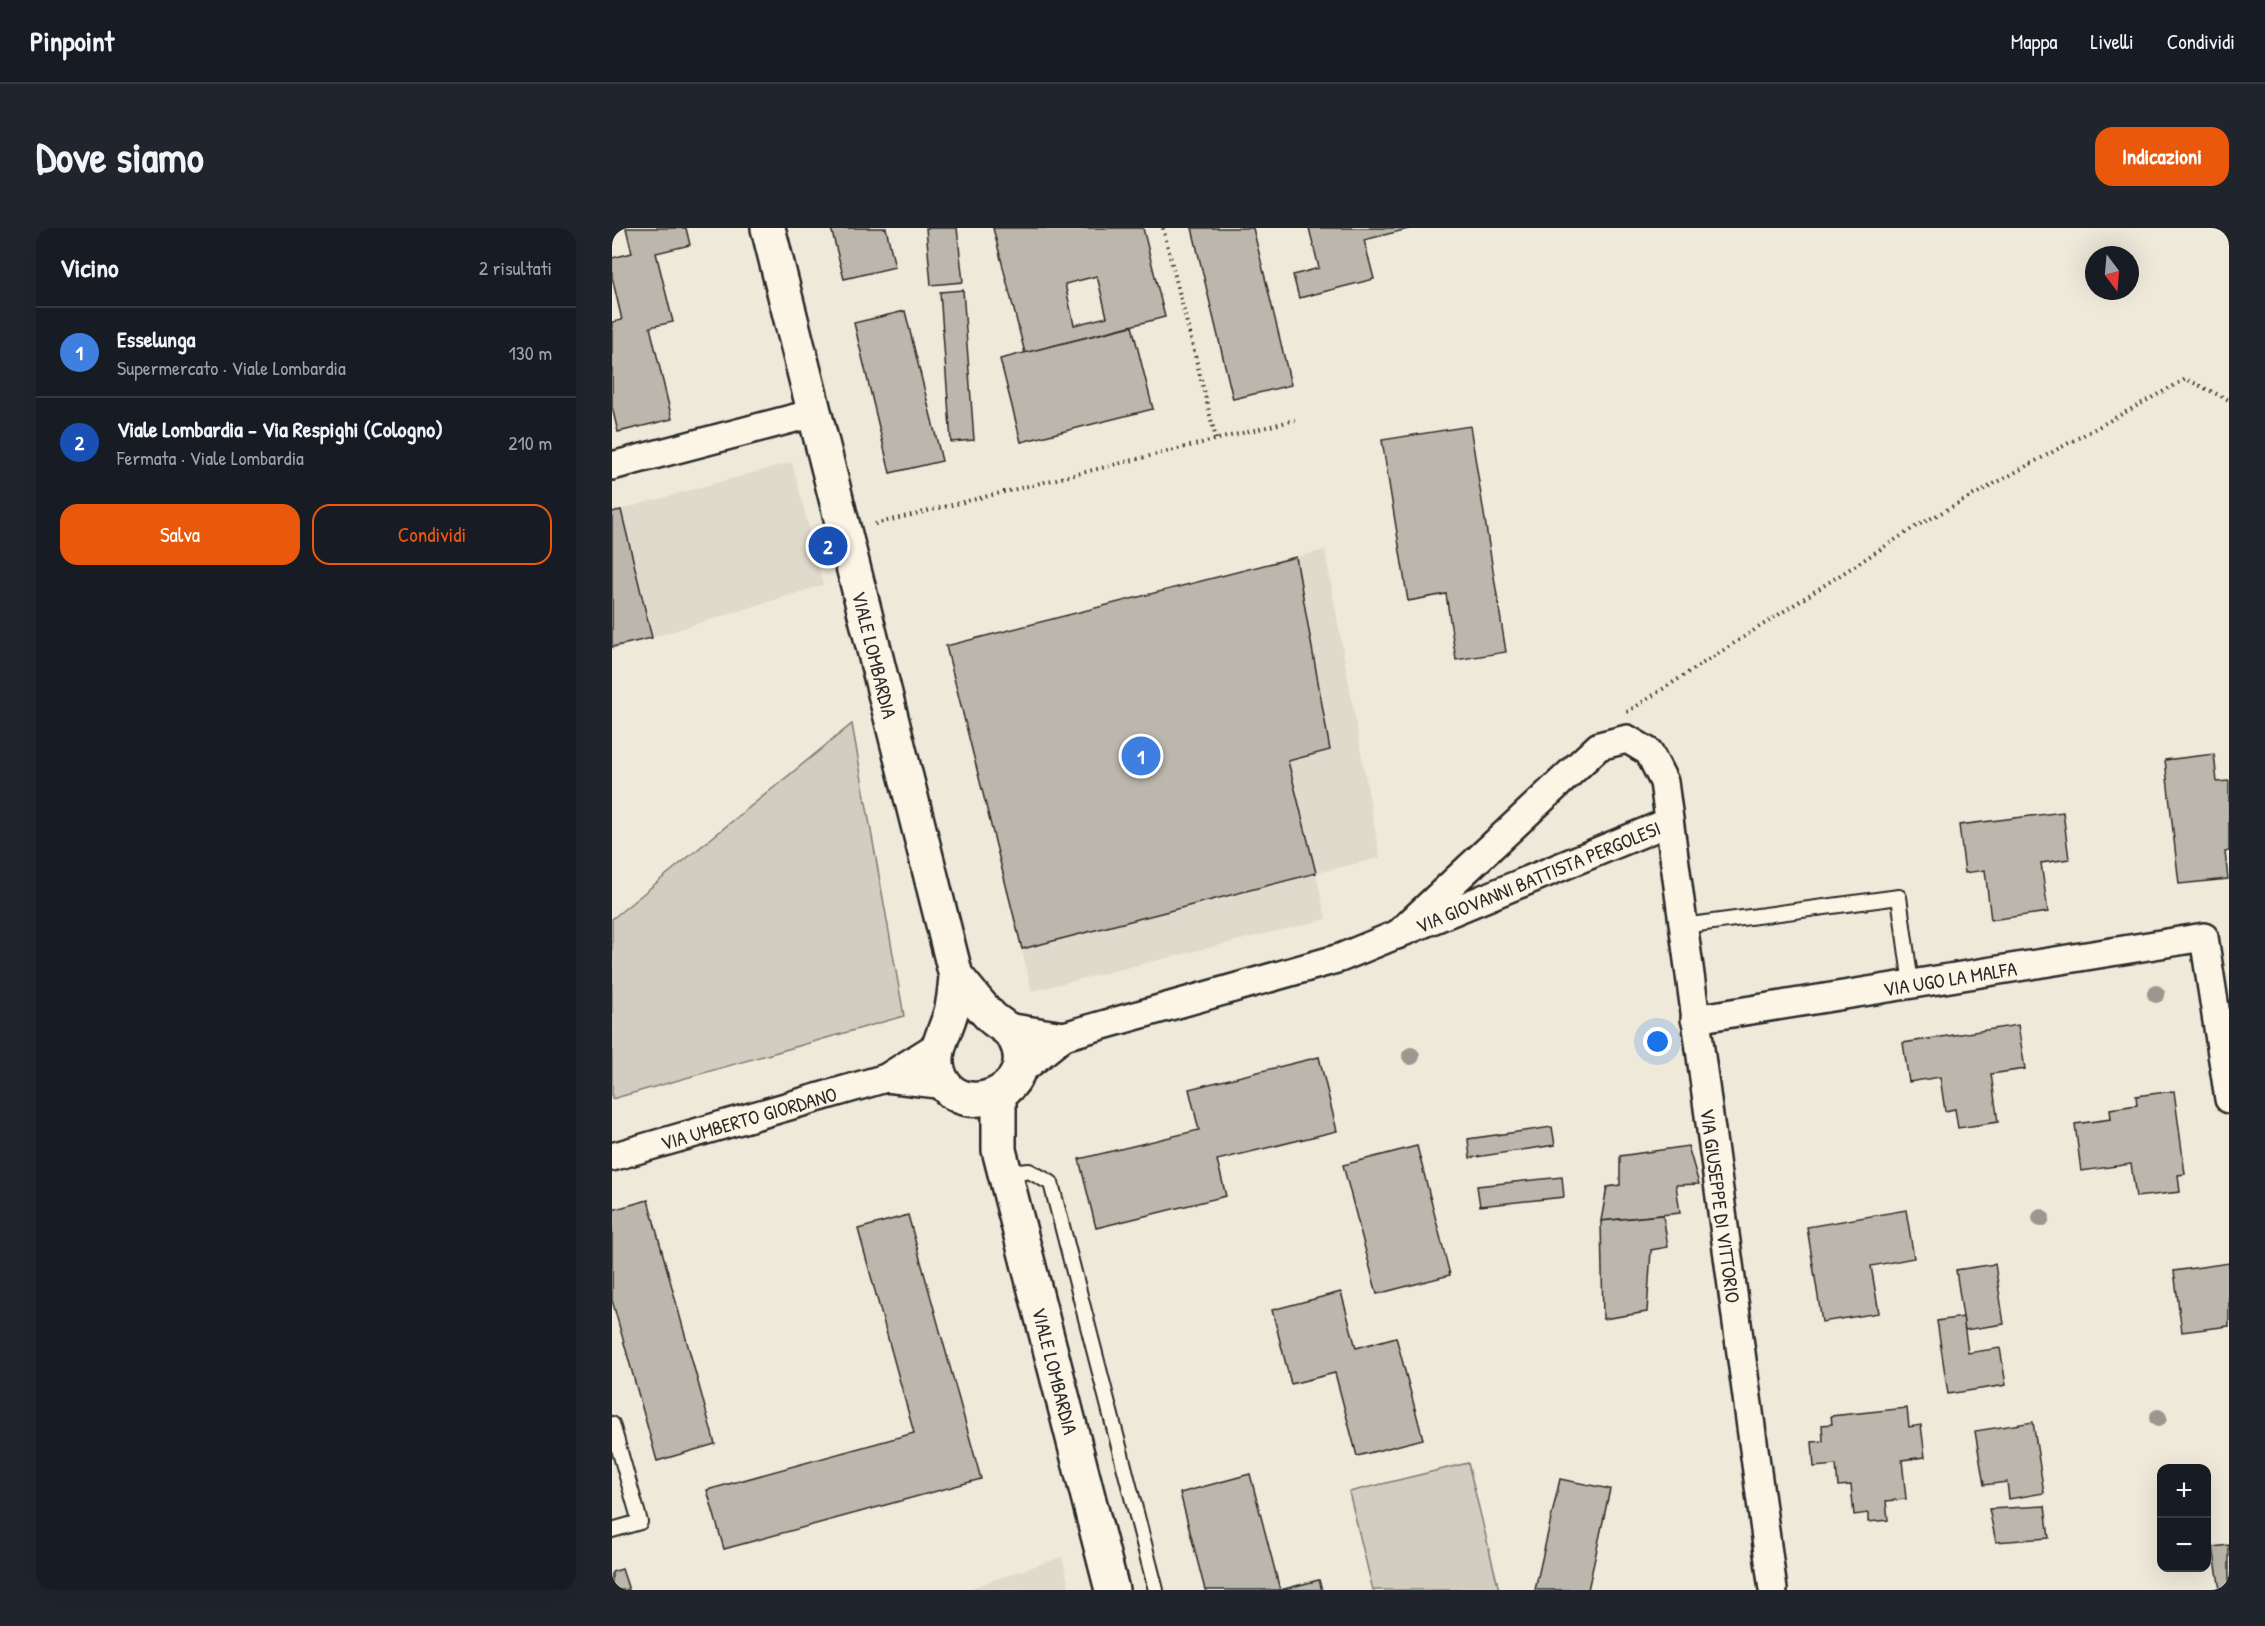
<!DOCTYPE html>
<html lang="it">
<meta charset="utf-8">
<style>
:root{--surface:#171b24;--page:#20242c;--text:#f1f3f6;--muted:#9ea1a6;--line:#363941;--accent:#ea580c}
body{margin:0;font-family:"Patrick Hand",sans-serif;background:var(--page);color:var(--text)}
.controls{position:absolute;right:18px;bottom:18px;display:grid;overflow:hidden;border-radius:12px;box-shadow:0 6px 24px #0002}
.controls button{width:54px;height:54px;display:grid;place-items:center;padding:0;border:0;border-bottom:2px solid var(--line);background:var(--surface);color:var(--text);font:30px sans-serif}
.compass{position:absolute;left:1473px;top:18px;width:54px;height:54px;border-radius:50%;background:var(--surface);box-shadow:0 6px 24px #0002;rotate:164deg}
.you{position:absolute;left:1046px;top:814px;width:21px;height:21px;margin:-15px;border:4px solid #fff;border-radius:50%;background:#1a73e8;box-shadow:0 0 0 9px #1a73e833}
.badge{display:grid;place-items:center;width:39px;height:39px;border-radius:50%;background:var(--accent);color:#fff;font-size:20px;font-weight:700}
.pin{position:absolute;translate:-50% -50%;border:3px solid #fff;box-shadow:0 2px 6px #0006}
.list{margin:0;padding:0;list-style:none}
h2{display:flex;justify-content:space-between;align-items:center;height:78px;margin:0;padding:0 24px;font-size:26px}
h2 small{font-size:20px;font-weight:400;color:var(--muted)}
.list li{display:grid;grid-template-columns:39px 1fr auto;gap:18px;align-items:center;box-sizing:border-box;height:90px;padding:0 24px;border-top:2px solid var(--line)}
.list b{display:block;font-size:22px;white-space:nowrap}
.list p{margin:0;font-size:20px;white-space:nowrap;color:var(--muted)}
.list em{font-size:20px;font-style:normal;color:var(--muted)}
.actions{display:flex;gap:12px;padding:18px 24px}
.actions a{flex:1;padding:14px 0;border:2px solid var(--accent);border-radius:18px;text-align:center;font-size:21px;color:var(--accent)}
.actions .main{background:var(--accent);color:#fff}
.map{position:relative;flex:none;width:1617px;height:1362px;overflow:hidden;border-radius:18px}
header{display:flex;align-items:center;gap:36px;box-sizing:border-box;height:84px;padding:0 30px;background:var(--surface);border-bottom:2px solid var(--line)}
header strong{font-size:28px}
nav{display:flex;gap:33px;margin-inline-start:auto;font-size:21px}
.intro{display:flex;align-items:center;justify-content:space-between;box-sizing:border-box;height:144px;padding:0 36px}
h1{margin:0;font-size:42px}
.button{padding:15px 27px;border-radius:18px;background:var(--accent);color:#fff;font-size:21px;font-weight:700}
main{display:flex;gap:36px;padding:0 36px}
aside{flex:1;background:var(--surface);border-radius:18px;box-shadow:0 6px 24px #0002}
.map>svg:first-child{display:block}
.built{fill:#e0dacc}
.green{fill:#d2cdc0;stroke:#7e7c76;stroke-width:1.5}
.building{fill:#bcb7ac;stroke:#2b2b2b;stroke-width:1.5;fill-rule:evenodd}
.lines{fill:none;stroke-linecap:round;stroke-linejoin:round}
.lane-casing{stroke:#2b2b2b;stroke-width:18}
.street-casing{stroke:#2b2b2b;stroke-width:32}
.secondary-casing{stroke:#2b2b2b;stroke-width:38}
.path{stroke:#2b2b2b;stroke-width:4;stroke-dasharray:1.5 4.5;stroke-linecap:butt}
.lane{stroke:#fcf5e5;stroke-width:14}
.street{stroke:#fcf5e5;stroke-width:27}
.secondary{stroke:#fcf5e5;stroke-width:33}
.tree{fill:#9a978e}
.labels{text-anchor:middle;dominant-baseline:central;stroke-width:5;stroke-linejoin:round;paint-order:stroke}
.street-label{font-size:20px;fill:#2b2b2b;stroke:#fcf5e5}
</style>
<header>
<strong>Pinpoint</strong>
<nav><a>Mappa</a><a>Livelli</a><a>Condividi</a></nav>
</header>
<div class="intro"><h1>Dove siamo</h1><a class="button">Indicazioni</a></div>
<main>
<aside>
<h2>Vicino<small>2 risultati</small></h2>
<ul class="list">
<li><span class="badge" style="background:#3f7fe0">1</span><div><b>Esselunga</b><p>Supermercato · Viale Lombardia</p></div><em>130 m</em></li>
<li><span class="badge" style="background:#1a4fb4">2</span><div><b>Viale Lombardia - Via Respighi (Cologno)</b><p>Fermata · Viale Lombardia</p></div><em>210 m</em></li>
</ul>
<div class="actions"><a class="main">Salva</a><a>Condividi</a></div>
</aside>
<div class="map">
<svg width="1617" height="1362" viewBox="0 0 1617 1362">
<rect width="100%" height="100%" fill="#efe9da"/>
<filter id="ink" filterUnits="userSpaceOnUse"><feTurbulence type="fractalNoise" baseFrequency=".0167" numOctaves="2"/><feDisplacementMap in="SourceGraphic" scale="12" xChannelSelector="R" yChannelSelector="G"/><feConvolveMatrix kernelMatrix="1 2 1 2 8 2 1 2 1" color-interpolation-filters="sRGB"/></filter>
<g filter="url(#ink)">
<g class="built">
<path d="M 180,234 L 211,357 L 0,422 L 0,284 Z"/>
<path d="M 713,322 L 768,630 L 704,645 L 714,691 L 420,763 L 334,418 Z"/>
<path d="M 450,1329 L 458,1362 L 352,1362 Z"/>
</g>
<g class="green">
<path d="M 240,496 L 292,788 L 0,871 L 0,691 Z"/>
<path d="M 856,1235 L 887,1362 L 761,1362 L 737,1264 Z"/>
</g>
<g class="building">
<path d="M 14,0 L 74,0 L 78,17 L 44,25 L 61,94 L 38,99 L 60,191 L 6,204 L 0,179 L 0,94 L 10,92 L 0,49 L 0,30 L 20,25 Z"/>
<path d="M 219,0 L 274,0 L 283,39 L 232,51 Z"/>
<path d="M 314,0 L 345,0 L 351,54 L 319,57 Z"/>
<path d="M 381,0 L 531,0 L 553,89 L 413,125 ZM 485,48 L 495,89 L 462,97 L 453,56 Z"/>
<path d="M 580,0 L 641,0 L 679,157 L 621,171 Z"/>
<path d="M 697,0 L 800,0 L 752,12 L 762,51 L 687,70 L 681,47 L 707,40 Z"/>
<path d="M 351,62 L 362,212 L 339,214 L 328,64 Z"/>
<path d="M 293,83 L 330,233 L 278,245 L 242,95 Z"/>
<path d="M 520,98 L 541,181 L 409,214 L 388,131 Z"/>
<path d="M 858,198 L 894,424 L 844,432 L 834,366 L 796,373 L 770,212 Z"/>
<path d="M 9,282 L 40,410 L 0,419 L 0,284 Z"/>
<path d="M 684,329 L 718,522 L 676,533 L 704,645 L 410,721 L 334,418 Z"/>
<path d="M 1602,526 L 1605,554 L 1617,553 L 1617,623 L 1613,624 L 1616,651 L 1567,656 L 1553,532 Z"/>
<path d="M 1451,584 L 1457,631 L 1429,635 L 1436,684 L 1379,692 L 1373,642 L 1353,645 L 1347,597 Z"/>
<path d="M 1406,797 L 1413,841 L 1379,846 L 1386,894 L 1346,900 L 1343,881 L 1333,883 L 1328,849 L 1297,854 L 1291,815 Z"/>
<path d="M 707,829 L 725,903 L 605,932 L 614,968 L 484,1000 L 467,931 L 587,902 L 577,861 Z"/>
<path d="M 1562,863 L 1573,946 L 1566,947 L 1568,964 L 1524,969 L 1519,936 L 1469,943 L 1463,896 L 1499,891 L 1498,881 L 1525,877 L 1524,868 Z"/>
<path d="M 940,899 L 943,917 L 858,930 L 856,911 Z"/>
<path d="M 805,918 L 838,1047 L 765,1066 L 731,937 Z"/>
<path d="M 1076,918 L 1087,956 L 1064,957 L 1068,985 L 989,993 L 995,959 L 1008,957 L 1008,928 Z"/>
<path d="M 950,949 L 952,969 L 868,978 L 865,958 Z"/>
<path d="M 36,972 L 103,1216 L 45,1233 L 0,1072 L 0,982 Z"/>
<path d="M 1294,982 L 1302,1030 L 1259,1038 L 1267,1085 L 1210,1094 L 1195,999 Z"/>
<path d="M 296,987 L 369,1251 L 112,1321 L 95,1262 L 302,1205 L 246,1001 Z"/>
<path d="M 1051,987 L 1056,1019 L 1039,1022 L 1035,1084 L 991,1091 L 989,993 Z"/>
<path d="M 1617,1035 L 1617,1098 L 1570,1104 L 1562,1043 Z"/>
<path d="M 1383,1036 L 1392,1096 L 1353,1102 L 1344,1042 Z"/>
<path d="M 729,1064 L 744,1120 L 784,1109 L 811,1211 L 745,1228 L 723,1145 L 679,1156 L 660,1082 Z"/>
<path d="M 1351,1089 L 1356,1125 L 1388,1120 L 1394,1157 L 1336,1166 L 1325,1093 Z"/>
<path d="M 1295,1180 L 1297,1199 L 1309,1197 L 1313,1229 L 1290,1232 L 1294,1271 L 1274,1273 L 1276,1292 L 1256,1294 L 1256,1285 L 1242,1287 L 1239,1257 L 1226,1258 L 1224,1237 L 1202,1239 L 1200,1214 L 1211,1213 L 1210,1197 L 1220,1196 L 1219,1188 Z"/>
<path d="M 1421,1194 L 1432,1265 L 1397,1271 L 1395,1254 L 1372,1257 L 1363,1203 Z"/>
<path d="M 638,1246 L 668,1362 L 707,1352 L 710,1362 L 593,1362 L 568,1265 Z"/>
<path d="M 948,1251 L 998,1261 L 976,1362 L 923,1362 Z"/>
<path d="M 1433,1278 L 1437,1310 L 1384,1314 L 1377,1281 Z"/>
<path d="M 1617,1317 L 1617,1362 L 1608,1362 L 1601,1319 Z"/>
<path d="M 10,1341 L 17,1362 L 0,1362 L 0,1344 Z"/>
</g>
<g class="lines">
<defs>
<g id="lane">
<path d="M 1071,698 L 1287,669 L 1299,756"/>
<path d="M 393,945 L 417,943 L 439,955 L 544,1362"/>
<path d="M 0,1196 L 28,1294 L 0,1302"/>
</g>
<g id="street">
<path d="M 0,238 L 202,185"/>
<path id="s1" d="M 785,707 L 987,518 L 1015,511 L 1037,524 L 1052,554 L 1161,1362"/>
<path id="s2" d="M 1083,791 L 1592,709 L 1617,871"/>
<path d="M 395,799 L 452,808"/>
<path id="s3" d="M 406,845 L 452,808 L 728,730 L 1057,594"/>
<path d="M 274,850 L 334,857"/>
<path id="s4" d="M 0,929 L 274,850 L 328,816"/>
</g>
<g id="secondary">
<path id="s5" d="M 156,0 L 344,748 C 343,760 342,773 339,784 C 334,803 321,822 326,842 C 341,899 431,864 403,811 C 398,801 388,797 380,790 C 367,777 356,762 344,748"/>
<path id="s6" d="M 387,866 L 387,922 L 500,1362"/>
</g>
</defs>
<use href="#lane" class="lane-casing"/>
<use href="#street" class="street-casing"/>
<use href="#secondary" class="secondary-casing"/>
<g class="path">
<path d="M 551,0 L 604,211"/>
<path d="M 263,296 L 683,192"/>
<path d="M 1015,484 L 1303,299 L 1574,151 L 1617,172"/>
</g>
<use href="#lane" class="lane"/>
<use href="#street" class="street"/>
<use href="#secondary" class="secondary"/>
</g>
<g class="tree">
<circle cx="1544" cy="766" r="9"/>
<circle cx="799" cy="828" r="9"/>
<circle cx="1429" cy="990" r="9"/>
<circle cx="1546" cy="1190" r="9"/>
</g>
</g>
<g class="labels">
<g class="street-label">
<text stroke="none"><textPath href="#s5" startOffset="440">VIALE LOMBARDIA</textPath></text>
<text stroke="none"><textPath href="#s3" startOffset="560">VIA GIOVANNI BATTISTA PERGOLESI</textPath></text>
<text stroke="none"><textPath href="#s2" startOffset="258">VIA UGO LA MALFA</textPath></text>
<text stroke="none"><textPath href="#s4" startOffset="142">VIA UMBERTO GIORDANO</textPath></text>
<text stroke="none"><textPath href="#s1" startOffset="792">VIA GIUSEPPE DI VITTORIO</textPath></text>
<text stroke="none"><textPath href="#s6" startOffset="284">VIALE LOMBARDIA</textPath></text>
</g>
</g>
</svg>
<div class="controls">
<button>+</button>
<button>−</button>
</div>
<svg class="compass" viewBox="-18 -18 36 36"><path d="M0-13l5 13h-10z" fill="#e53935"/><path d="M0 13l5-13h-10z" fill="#9ea1a6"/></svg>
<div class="you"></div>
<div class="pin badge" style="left:529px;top:528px;background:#3f7fe0">1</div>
<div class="pin badge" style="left:216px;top:318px;background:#1a4fb4">2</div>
</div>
</main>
